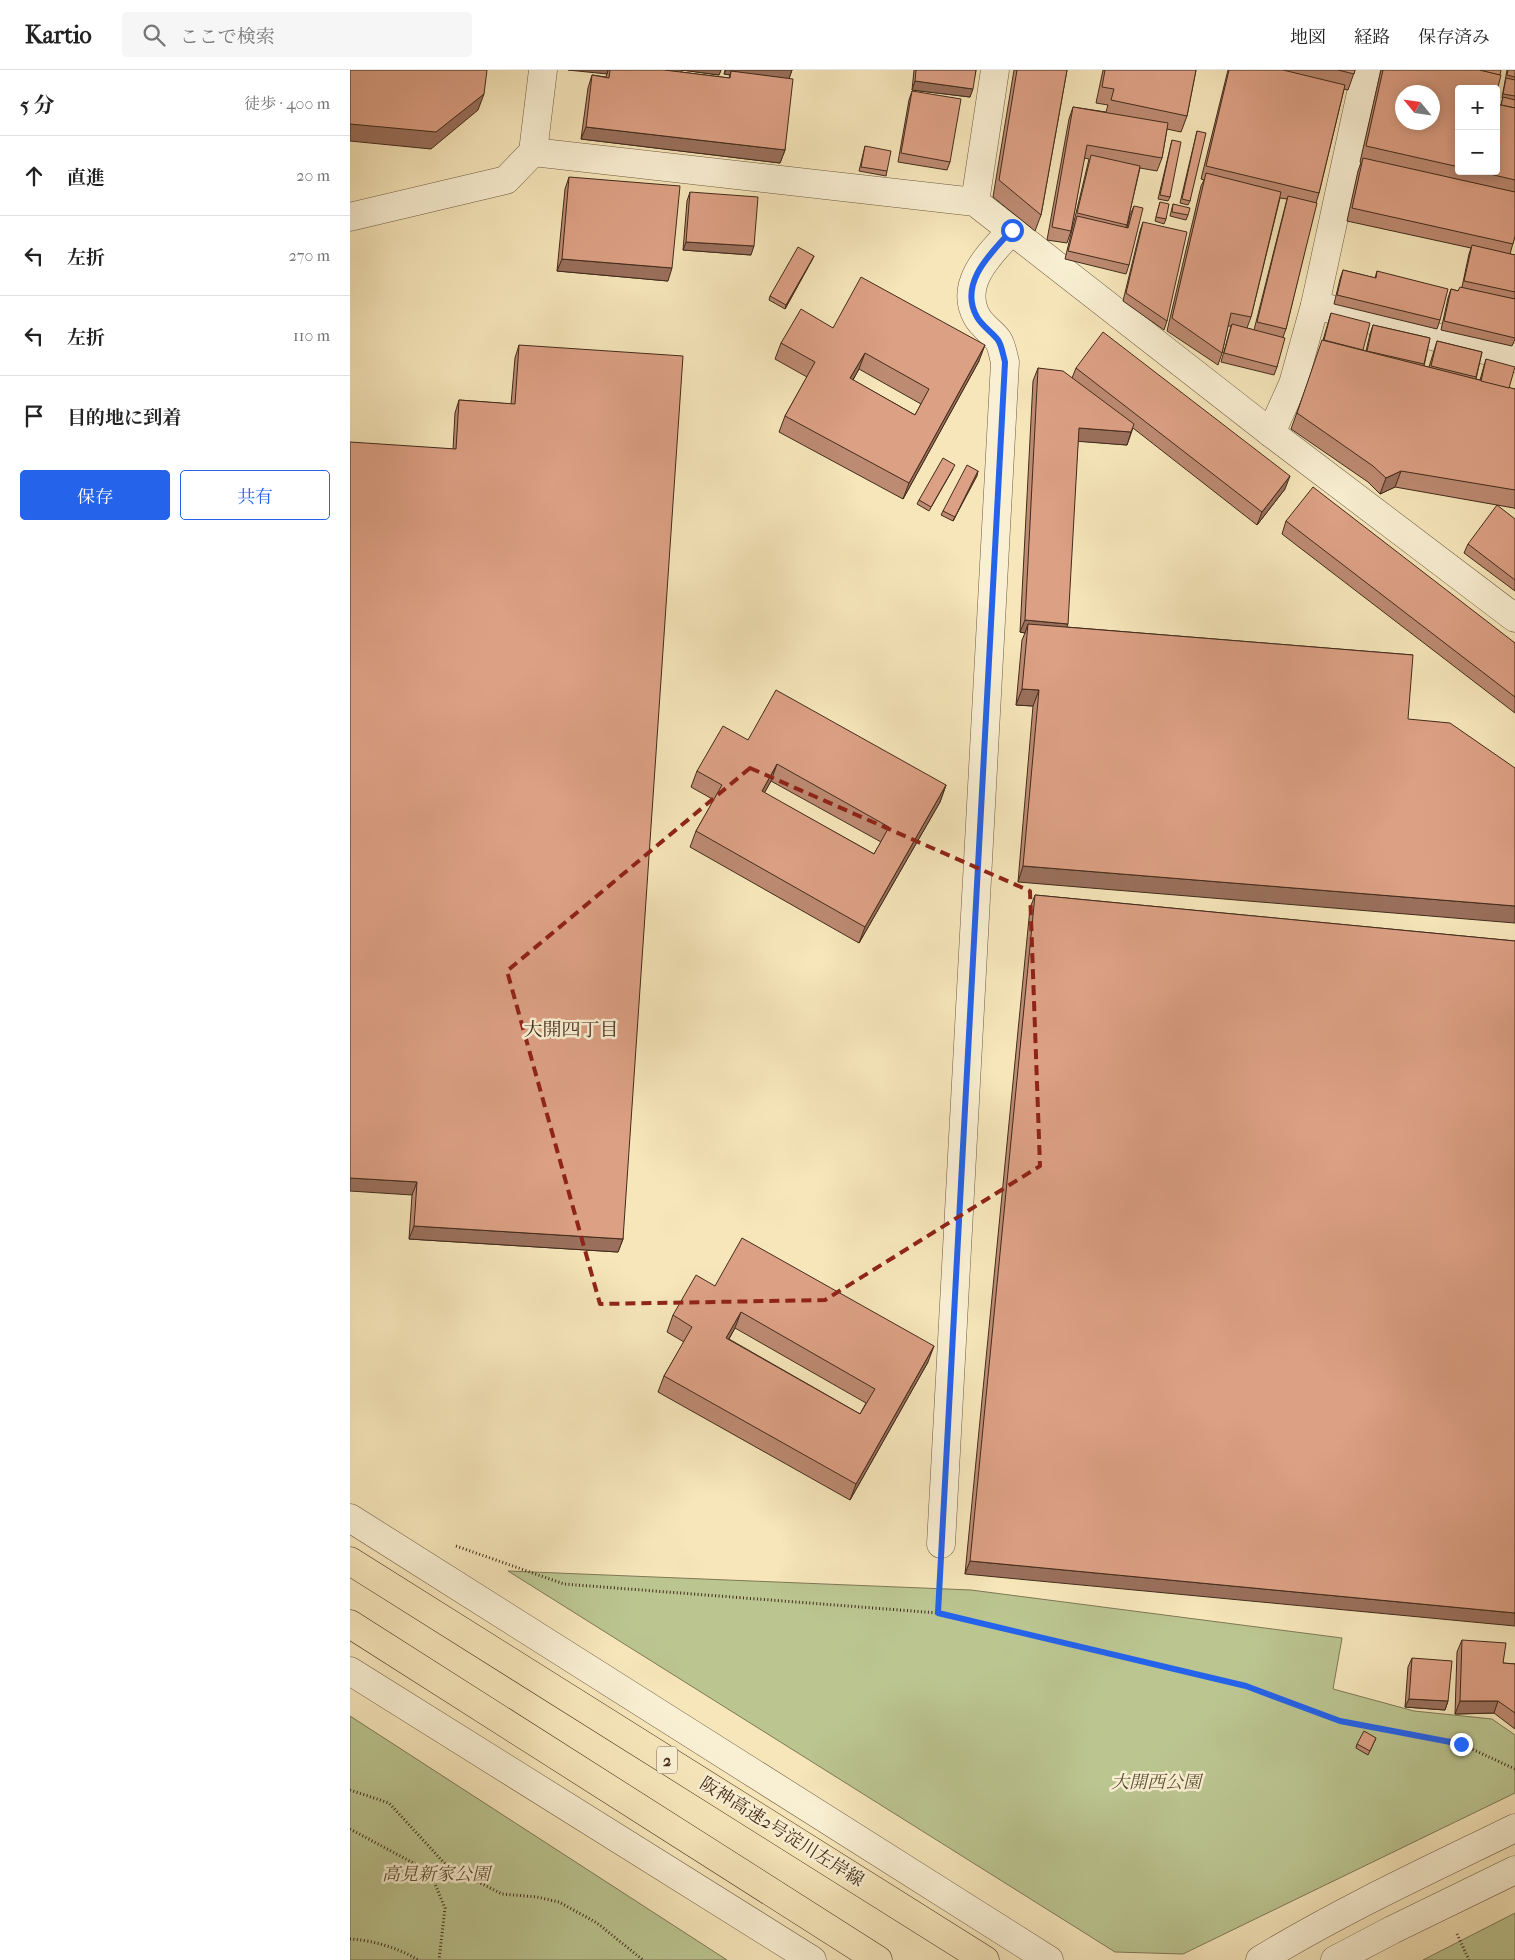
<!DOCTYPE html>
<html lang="ja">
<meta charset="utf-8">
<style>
:root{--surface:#fff;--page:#f6f6f6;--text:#222;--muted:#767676;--line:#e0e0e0;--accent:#2563eb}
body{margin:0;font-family:"IM FELL French Canon","Noto Serif JP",serif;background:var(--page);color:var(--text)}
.controls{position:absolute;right:15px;top:15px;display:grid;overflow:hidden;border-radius:5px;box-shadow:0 2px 12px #0003}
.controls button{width:45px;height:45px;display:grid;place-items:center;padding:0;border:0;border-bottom:1px solid var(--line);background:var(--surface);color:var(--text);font:25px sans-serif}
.compass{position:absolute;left:1045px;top:15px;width:45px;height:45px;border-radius:50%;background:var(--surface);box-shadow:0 2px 12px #0003;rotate:299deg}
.stop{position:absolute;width:15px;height:15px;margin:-11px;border:4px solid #2563eb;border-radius:50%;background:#fff}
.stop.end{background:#2563eb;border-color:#fff;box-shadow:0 1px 5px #0008}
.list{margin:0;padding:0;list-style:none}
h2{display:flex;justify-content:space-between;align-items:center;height:65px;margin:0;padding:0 20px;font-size:21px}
h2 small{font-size:16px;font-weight:400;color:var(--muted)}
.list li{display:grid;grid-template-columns:32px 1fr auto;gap:15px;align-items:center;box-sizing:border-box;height:80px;padding:0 20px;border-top:1px solid var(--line)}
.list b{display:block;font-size:19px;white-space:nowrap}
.list em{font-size:16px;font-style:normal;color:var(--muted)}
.actions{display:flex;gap:10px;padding:15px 20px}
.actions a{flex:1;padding:11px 0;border:1px solid var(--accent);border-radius:5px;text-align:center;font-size:18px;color:var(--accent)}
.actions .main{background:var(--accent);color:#fff}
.icon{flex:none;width:28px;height:28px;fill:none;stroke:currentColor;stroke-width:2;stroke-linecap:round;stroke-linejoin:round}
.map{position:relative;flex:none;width:1165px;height:1890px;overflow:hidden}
header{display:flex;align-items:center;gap:30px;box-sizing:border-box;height:70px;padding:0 25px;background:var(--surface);border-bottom:1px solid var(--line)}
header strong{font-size:24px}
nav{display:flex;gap:28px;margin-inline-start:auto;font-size:18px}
.search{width:350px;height:45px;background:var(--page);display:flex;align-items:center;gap:12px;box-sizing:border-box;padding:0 18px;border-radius:5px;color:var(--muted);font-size:19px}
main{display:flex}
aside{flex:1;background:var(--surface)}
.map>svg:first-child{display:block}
.green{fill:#bbc590;stroke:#7e7856}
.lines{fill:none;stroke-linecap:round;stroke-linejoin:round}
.minor-casing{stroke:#6f5a43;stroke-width:29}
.highway-casing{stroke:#422b1b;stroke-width:29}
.path{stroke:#422b1b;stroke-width:3;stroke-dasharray:1 2.5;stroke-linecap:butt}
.minor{stroke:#f9efd2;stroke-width:28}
.highway{stroke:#f6e6ba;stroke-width:28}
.wall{fill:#bd8a72;stroke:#422b1b;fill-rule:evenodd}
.shaded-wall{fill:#9a705c;stroke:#422b1b}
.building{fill:#dca084;stroke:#422b1b;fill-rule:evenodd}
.route{stroke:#2563eb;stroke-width:6}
.marked{fill:none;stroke:#8f2418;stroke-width:4;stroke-dasharray:10 6;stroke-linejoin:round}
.labels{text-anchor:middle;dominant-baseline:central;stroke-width:5;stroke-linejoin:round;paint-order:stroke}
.shield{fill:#f9efd2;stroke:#796652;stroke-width:1}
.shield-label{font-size:16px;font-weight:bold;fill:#422b1b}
.park-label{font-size:18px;font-style:italic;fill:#605238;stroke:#f9efd2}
.street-label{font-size:18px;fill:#422b1b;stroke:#f9efd2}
.neighbourhood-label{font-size:19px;fill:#422b1b;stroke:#f9efd2}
</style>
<header>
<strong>Kartio</strong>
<div class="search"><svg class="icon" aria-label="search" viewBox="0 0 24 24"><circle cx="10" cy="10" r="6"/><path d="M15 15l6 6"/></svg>ここで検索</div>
<nav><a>地図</a><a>経路</a><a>保存済み</a></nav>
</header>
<main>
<aside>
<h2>5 分<small>徒歩 · 400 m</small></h2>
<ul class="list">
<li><svg class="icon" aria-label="ahead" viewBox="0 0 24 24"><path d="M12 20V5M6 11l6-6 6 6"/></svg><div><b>直進</b></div><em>20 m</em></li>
<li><svg class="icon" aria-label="left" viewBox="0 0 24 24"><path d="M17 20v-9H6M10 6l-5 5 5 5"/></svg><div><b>左折</b></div><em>270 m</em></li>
<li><svg class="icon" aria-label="left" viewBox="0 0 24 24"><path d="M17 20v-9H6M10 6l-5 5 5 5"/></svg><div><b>左折</b></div><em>110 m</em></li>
<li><svg class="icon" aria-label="arrive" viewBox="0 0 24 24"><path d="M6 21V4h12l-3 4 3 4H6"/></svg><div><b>目的地に到着</b></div></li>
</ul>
<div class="actions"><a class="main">保存</a><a>共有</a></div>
</aside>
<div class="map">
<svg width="1165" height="1890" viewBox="0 0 1165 1890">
<rect width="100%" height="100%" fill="#f6e6ba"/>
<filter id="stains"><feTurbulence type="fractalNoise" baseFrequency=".004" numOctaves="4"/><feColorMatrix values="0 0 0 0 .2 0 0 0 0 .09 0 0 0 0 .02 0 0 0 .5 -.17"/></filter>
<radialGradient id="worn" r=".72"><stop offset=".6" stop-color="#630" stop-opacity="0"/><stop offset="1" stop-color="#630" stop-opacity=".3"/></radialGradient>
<g class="green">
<path d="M 158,1501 L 621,1520 L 992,1568 L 983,1619 L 1064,1641 L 1142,1649 L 1165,1665 L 1165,1723 L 833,1884 L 765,1882 Z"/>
<path d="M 0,1646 L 377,1890 L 0,1890 Z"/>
<path d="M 1165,1843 L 1165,1890 L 1073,1890 Z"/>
</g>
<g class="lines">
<defs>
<g id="minor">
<path d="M 183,82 L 625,132 L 921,363 L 1165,548"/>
<path d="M 625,132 L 645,0"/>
<path d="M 0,147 L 156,110 L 183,82 L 193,0"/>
<path d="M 965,235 L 1165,288"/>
<path d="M 921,363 L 943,314 L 965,235 L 1016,0"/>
<path d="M 0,1448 L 699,1890"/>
<path d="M 591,1474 L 655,292 C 653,285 652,276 648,270 C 642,262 632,256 627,247 C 608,213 641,183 662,160"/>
<path d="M 0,1601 L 462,1890"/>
<path d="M 910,1890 C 992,1840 1079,1800 1165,1758"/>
<path d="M 985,1890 L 1042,1860 L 1165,1800"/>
</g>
<g id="highway">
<path d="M 0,1491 L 635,1890"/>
<path d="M 0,1554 L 528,1890"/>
</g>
</defs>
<use href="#minor" class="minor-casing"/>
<use href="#highway" class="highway-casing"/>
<g class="path">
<path d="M 106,1476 L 214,1514 L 588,1543 L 590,1504"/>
<path d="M 588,1543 L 896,1616 L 989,1651 L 1111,1674 L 1165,1699"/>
<path d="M 0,1720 L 39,1733 L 97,1796 L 152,1824 L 187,1827 L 209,1832 L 247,1853 L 293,1890"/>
<path d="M 0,1759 L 80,1802 L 95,1838 L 89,1890"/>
<path d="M 1107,1864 L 1119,1890"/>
<path d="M 0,1869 C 22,1870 49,1878 68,1890"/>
</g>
<use href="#minor" class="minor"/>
<use href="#highway" class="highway"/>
</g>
<g class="wall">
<path d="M 258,0 L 371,0 L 369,5 L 332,0 L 331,2 L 379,8 L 380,5 L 374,4 L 375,0 L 442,0 L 439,8 L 435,80 L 430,93 L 231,69 L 238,18 L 242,5 L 256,7 Z"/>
<path d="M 564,0 L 626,0 L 620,27 L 562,20 Z"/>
<path d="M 664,0 L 717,0 L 691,145 L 685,161 L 643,127 Z"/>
<path d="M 753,0 L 846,0 L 837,46 L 831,62 L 817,59 L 812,88 L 807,101 L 790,98 L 776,158 L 777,158 L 780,145 L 784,136 L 779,195 L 776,204 L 715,189 L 739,89 L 734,88 L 721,161 L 717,173 L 697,170 L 719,49 L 723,37 L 756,42 L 758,35 L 746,33 Z"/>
<path d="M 878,0 L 1005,0 L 998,20 L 994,19 L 969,123 L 966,133 L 936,259 L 933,267 L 927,297 L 924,305 L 871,292 L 881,256 L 878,256 L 872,283 L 868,295 L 817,261 L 851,116 L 854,110 L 851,109 ZM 930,128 L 937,129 L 904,260 L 897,258 L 901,247 Z"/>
<path d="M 1031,0 L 1151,0 L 1109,19 L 1109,101 L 1146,101 L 1151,35 L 1153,28 L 1152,28 L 1157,0 L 1165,0 L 1165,166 L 1160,184 L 1165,185 L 1165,269 L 1162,276 L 1091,260 L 1098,228 L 1101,219 L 1108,221 L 1112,217 L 1119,184 L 1121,178 L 997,151 L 1008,101 L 1011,93 L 1010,92 Z"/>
<path d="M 562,21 L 600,92 L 597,100 L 548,92 L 559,30 Z"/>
<path d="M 847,61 L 840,131 L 838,135 L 830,133 Z"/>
<path d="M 822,70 L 820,127 L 818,131 L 808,129 Z"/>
<path d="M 515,76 L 537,101 L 536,106 L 509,101 Z"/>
<path d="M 219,107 L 318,211 L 207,201 L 215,119 Z"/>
<path d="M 340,122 L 401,185 L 333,180 L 337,131 Z"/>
<path d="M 810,132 L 816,149 L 814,154 L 805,151 Z"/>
<path d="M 823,134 L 838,145 L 836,150 L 820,146 Z"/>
<path d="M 793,152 L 817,251 L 814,260 L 773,231 L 790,161 Z"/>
<path d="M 462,190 L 435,239 L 419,230 L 420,226 Z"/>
<path d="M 993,200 L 1025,208 L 1027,201 L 1090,250 L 1087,259 L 984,234 L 990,209 Z"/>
<path d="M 981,243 L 1013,280 L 1016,281 L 1020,264 L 1023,255 L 1080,268 L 1074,296 L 1079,297 L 1087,271 L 1132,282 L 1126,309 L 1130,310 L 1136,289 L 1159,318 L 1165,319 L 1165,439 L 1164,438 L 1045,417 L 1030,424 L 1018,412 L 941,359 L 973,270 Z"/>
<path d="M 483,258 L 629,291 L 553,429 L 429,362 L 435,346 L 457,307 L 425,289 L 431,273 ZM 509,299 L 571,334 L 565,345 L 503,310 Z"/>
<path d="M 169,275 L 273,1169 L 268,1182 L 59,1169 L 62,1125 L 105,343 L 109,330 L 161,334 L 165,288 Z"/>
<path d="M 688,298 L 722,308 L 726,298 L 935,419 L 907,455 L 783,358 L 777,375 L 728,371 L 716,557 L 1063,585 L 668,812 L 683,636 L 666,635 L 672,570 L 675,563 L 670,562 L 683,311 Z"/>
<path d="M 603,399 L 579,441 L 567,434 L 569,430 Z"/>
<path d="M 628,401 L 603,451 L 591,445 L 593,441 Z"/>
<path d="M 1165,449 L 1165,521 L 1114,483 L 1118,474 Z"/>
<path d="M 936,451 L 1165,573 L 1165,643 L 932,464 Z"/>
<path d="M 398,670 L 596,715 L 590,732 L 509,873 L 340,777 L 346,761 L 364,730 L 341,717 L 347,701 ZM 421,711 L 531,772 L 524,784 L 414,723 Z"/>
<path d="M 685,825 L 1165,871 L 615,1504 L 680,838 Z"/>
<path d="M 365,1216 L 578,1292 L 500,1430 L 308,1322 L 314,1306 L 334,1272 L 317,1262 L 323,1245 ZM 385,1258 L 516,1333 L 510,1344 L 379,1269 Z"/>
<path d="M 1112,1570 L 1153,1593 L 1165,1594 L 1165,1659 L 1144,1643 L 1105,1644 L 1107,1582 Z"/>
<path d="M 1062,1588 L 1098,1631 L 1095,1640 L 1055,1637 L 1058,1597 Z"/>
<path d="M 1026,1668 L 1018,1685 L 1006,1678 L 1007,1674 Z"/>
</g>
<g class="shaded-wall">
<path d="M 218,0 L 258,0 L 257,4 Z"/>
<path d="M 271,0 L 371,0 L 369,5 L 332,0 L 328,10 Z"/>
<path d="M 376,0 L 442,0 L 438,12 L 381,1 L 380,5 L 374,4 Z"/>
<path d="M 565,11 L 623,19 L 620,27 L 562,20 Z"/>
<path d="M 134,24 L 128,40 L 81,79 L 0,71 L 0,54 Z"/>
<path d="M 236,57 L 435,80 L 430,93 L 231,69 Z"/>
<path d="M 336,172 L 404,176 L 401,185 L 333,180 Z"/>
<path d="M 464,186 L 462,190 L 435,239 L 436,235 Z"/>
<path d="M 212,189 L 322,198 L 318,211 L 207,201 Z"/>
<path d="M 635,275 L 629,291 L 553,429 L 559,413 Z"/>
<path d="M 515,283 L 509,299 L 494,325 L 500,308 Z"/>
<path d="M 729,358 L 781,362 L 777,375 L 724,371 Z"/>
<path d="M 628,401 L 627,406 L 603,451 Z"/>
<path d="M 1051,401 L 1045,417 L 1030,424 L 1036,408 Z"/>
<path d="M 940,406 L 935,419 L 907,455 L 912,442 Z"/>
<path d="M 675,550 L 718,554 L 713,567 L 678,554 L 675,563 L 670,562 Z"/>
<path d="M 672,619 L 689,620 L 683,636 L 666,635 Z"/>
<path d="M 427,694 L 421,711 L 406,738 L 412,721 Z"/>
<path d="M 596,715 L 590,732 L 509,873 L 515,857 Z"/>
<path d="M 673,796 L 1165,836 L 1165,853 L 668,812 Z"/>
<path d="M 0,1108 L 67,1112 L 62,1125 L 0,1121 Z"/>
<path d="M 64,1156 L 273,1169 L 268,1182 L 59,1169 Z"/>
<path d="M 391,1242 L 385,1258 L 370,1284 L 376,1268 Z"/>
<path d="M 584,1276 L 578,1292 L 500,1430 L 506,1414 Z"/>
<path d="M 620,1491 L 1165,1543 L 1165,1556 L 615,1504 Z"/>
<path d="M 1059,1629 L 1098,1631 L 1095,1640 L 1055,1637 Z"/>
<path d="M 1110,1631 L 1148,1631 L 1144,1643 L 1105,1644 Z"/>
</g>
<g class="building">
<path d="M 0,0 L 137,0 L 134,24 L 86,62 L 0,54 Z"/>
<path d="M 260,0 L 314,0 L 380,8 L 381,1 L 443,9 L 435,80 L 236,57 L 242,5 L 259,8 Z"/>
<path d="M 566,0 L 626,0 L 623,19 L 565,11 Z"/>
<path d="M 667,0 L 717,0 L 691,145 L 649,110 Z"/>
<path d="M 755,0 L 846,0 L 837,46 L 761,30 L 764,19 L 752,17 Z"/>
<path d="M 879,0 L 933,0 L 995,15 L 969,123 L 856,96 Z"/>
<path d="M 988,0 L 1005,0 L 1004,4 Z"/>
<path d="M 1033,0 L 1130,0 L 1151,5 L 1146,25 L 1146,19 L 1109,19 L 1109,97 L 1016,76 ZM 1052,22 L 1082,22 L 1082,52 L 1052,52 Z"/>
<path d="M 1130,0 L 1151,0 L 1150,5 Z"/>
<path d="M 1158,0 L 1165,0 L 1165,7 L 1157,5 Z"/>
<path d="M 1156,8 L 1165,10 L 1165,26 L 1153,24 Z"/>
<path d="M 562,21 L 611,29 L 600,92 L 551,83 Z"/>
<path d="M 1153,27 L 1165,30 L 1165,38 L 1151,35 Z"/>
<path d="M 1146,34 L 1165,38 L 1165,110 L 1127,101 L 1146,101 Z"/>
<path d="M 723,37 L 818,53 L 812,88 L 737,75 L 721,161 L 702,157 Z"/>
<path d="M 847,61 L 856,63 L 840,131 L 832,129 Z"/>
<path d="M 822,70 L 831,72 L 820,127 L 810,125 Z"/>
<path d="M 515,76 L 541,81 L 537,101 L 511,97 Z"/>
<path d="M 741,85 L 790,96 L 777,155 L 727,143 Z"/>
<path d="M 1013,88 L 1165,122 L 1165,166 L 1163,174 L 1002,138 Z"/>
<path d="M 856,103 L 931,122 L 901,247 L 881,243 L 872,283 L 822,248 Z"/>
<path d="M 219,107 L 330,116 L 322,198 L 212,189 Z"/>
<path d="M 340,122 L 408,127 L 404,176 L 336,172 Z"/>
<path d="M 938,126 L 967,133 L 936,259 L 907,252 Z"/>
<path d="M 810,132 L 819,134 L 816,149 L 806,147 Z"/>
<path d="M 823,134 L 840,138 L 838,145 L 822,142 Z"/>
<path d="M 784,136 L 793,138 L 779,195 L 718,181 L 727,146 L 778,158 Z"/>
<path d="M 793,152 L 837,162 L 817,251 L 776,223 Z"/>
<path d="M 1122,175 L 1165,185 L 1165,222 L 1114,211 Z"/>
<path d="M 448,177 L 464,186 L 436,235 L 420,226 Z"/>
<path d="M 993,200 L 1026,208 L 1027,201 L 1098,219 L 1090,250 L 987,225 Z"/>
<path d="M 511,207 L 635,275 L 559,413 L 435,346 L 465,292 L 431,273 L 451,239 L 483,258 ZM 515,283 L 579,319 L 565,345 L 500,308 Z"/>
<path d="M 1110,217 L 1165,229 L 1165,268 L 1094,251 L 1101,219 L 1108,221 Z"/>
<path d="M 981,243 L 1020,253 L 1013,280 L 974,270 Z"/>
<path d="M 882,254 L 935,268 L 927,297 L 874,283 Z"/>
<path d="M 1023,255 L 1080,268 L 1074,294 L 1017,281 Z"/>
<path d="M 753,262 L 940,406 L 912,442 L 726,298 Z"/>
<path d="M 972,270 L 1165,319 L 1165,420 L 1051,401 L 1036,408 L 1023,396 L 947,343 Z"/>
<path d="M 1087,271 L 1132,282 L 1126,307 L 1081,296 Z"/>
<path d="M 169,275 L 333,286 L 273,1169 L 64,1156 L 67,1112 L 0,1108 L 0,372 L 106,379 L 109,330 L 165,334 Z"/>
<path d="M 1136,289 L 1165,297 L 1159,318 L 1131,311 Z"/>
<path d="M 688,298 L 713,301 L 784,354 L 781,362 L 729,358 L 718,554 L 675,550 Z"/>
<path d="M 593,388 L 605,395 L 581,437 L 569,430 Z"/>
<path d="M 617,395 L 628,401 L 605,447 L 593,441 Z"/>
<path d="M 963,417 L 1165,573 L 1165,627 L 936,451 Z"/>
<path d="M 1147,435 L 1165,449 L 1165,510 L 1118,474 Z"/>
<path d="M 678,554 L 1063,585 L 1058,649 L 1100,653 L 1165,698 L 1165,836 L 673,796 L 689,620 L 672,619 Z"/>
<path d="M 426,620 L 596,715 L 515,857 L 346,761 L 372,715 L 347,701 L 373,656 L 398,670 ZM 427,694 L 539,757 L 524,784 L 412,721 Z"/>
<path d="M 685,825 L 1165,871 L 1165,1543 L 620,1491 Z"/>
<path d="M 392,1168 L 584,1276 L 506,1414 L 314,1306 L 342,1257 L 323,1245 L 346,1205 L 365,1216 ZM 391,1242 L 525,1319 L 510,1344 L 376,1268 Z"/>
<path d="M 1112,1570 L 1156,1573 L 1153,1593 L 1165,1594 L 1165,1643 L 1148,1631 L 1110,1631 Z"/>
<path d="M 1062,1588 L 1102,1591 L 1098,1631 L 1059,1629 Z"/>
<path d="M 1014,1661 L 1026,1668 L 1020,1681 L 1007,1674 Z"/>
</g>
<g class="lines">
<path class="route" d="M 662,160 C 641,183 608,213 627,247 C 632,256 642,262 648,270 C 652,276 653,285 655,292 L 588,1543 L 896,1616 L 990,1651 L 1111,1674"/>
</g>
<path class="marked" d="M 400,698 L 680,821 L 690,1096 L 475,1230 L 250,1234 L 157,901 Z"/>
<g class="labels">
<rect class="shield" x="307" y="1676.5" width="20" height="27" rx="4"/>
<g class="shield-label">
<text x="317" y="1690">2</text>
</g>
<g class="park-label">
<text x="806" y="1712">大開西公園</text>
<text x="86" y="1804">高見新家公園</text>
</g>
<g class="street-label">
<text transform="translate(432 1762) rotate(32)">阪神高速2号淀川左岸線</text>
</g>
<g class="neighbourhood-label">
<text x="221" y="960">大開四丁目</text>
</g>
</g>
<rect width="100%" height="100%" filter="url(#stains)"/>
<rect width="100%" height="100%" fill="url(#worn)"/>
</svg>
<div class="controls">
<button>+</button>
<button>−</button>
</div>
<svg class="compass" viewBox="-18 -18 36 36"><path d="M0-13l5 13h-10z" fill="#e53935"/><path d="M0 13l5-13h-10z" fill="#767676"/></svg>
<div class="stop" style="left:662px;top:160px"></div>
<div class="stop end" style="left:1111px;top:1674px"></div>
</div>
</main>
